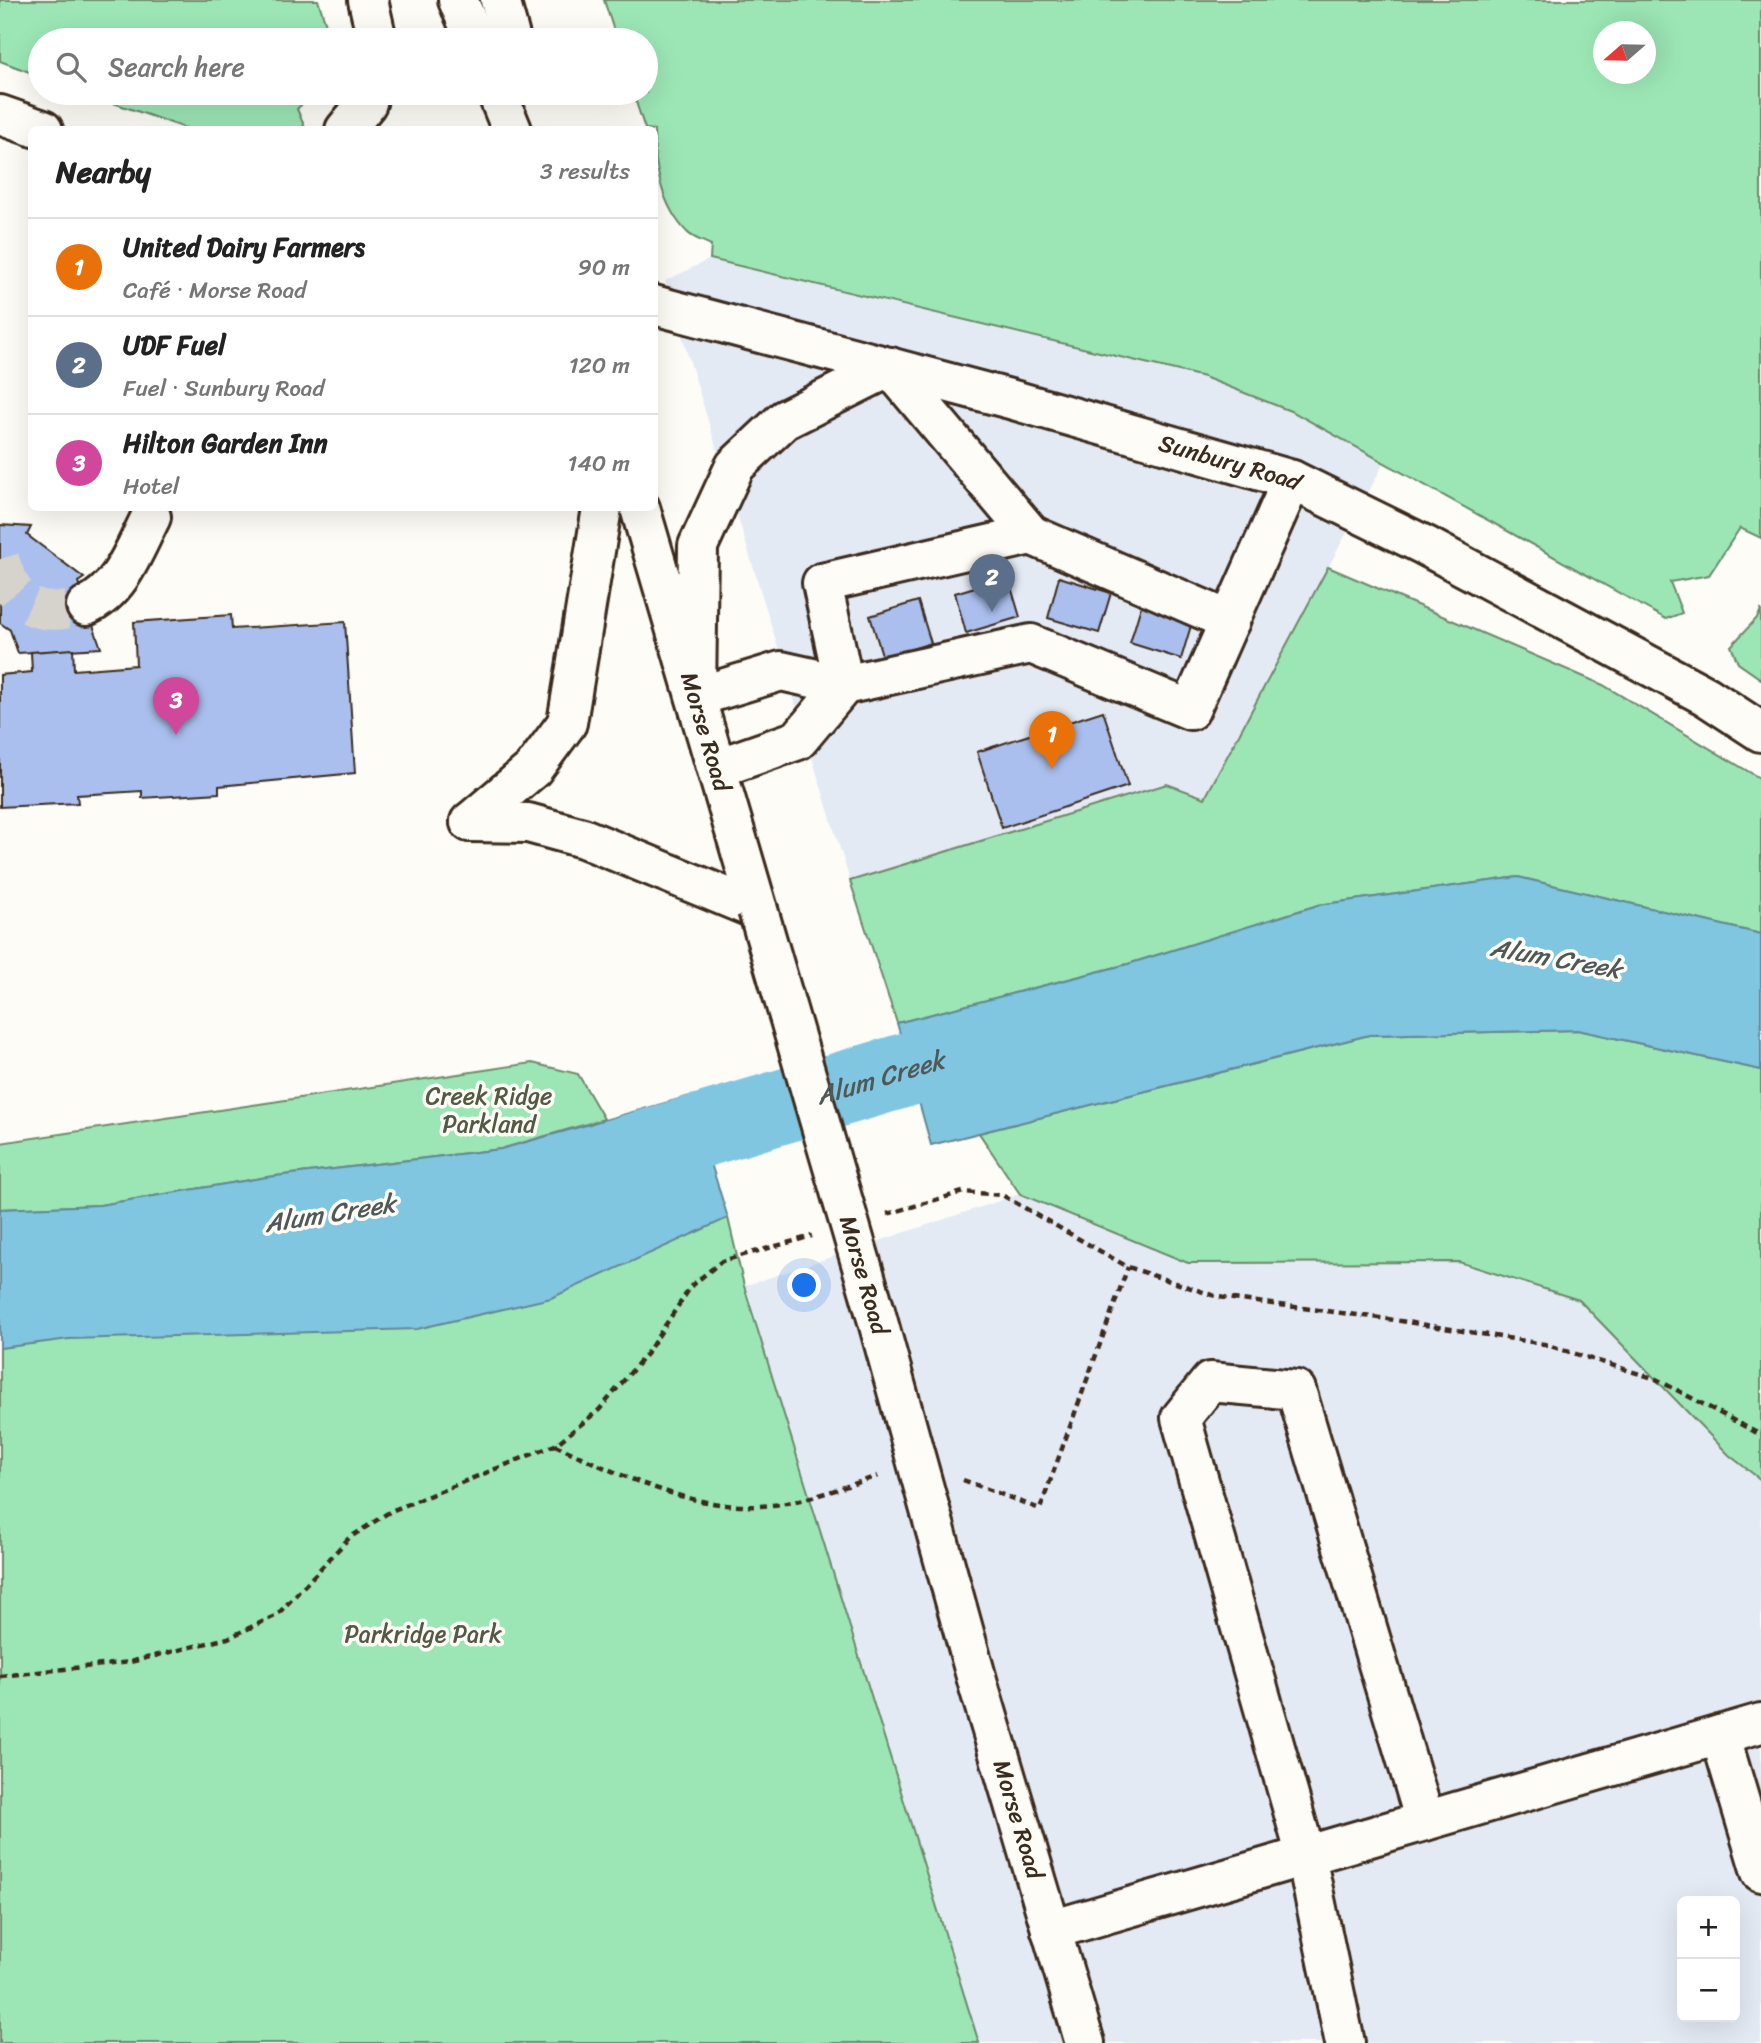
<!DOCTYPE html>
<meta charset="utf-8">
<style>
:root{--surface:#fff;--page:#f6f6f6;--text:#222;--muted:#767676;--line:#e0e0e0;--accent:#d93025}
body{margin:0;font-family:Sriracha,sans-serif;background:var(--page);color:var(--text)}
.controls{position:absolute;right:21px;bottom:21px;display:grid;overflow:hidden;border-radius:10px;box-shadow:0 7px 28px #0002}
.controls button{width:63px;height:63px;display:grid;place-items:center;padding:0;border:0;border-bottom:2px solid var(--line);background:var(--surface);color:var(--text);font:35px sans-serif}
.compass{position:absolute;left:1593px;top:21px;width:63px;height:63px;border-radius:50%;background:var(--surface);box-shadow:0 7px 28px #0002;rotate:250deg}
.you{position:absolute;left:805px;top:1286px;width:24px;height:24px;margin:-18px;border:5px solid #fff;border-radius:50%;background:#1a73e8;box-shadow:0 0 0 10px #1a73e833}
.badge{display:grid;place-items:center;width:46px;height:46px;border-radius:50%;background:var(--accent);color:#fff;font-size:23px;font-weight:700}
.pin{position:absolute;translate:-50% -58px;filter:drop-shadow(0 2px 4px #0008)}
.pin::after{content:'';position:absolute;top:37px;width:24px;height:21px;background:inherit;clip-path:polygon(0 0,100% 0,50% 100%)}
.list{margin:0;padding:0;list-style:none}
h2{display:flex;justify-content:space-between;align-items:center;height:91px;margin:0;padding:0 28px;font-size:30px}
h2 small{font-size:23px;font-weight:400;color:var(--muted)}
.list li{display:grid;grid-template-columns:46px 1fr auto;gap:21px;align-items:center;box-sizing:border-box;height:98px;padding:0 28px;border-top:2px solid var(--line)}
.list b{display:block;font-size:26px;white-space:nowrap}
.list p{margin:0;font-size:23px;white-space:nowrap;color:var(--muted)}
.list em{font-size:23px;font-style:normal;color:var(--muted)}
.icon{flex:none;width:38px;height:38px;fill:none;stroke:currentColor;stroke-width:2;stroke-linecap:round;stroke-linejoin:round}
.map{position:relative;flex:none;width:1761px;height:2043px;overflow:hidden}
.search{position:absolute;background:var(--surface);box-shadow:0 7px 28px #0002;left:28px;top:28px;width:630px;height:77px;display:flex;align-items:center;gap:18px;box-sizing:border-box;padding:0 24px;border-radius:38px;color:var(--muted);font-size:26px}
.panel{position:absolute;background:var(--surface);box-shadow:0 7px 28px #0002;left:28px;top:126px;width:630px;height:385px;border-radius:10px}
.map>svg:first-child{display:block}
.built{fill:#e4eaf4;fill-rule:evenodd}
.green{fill:#9ce6b5;stroke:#6c886a;stroke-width:2;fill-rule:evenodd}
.water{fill:#80c6e1;stroke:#648893;stroke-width:2}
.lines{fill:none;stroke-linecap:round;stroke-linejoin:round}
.river{stroke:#80c6e1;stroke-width:74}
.building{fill:#aabfed;stroke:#3b2a1e;stroke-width:2}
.minor-tunnel{stroke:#d6d2cc;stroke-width:38;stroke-dasharray:38 19;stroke-linecap:butt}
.minor-casing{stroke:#3b2a1e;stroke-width:44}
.major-casing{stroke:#3b2a1e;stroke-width:44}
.path{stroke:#3b2a1e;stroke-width:4.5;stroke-dasharray:7 5;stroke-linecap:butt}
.minor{stroke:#fdfcf7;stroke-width:38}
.major{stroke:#fdfcf7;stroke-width:38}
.major-bridge-casing{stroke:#3b2a1e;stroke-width:44;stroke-linecap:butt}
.major-bridge{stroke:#fdfcf7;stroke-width:38}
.labels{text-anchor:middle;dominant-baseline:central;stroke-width:7;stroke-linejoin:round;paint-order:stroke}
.street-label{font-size:24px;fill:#3b2a1e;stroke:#fdfcf7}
.park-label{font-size:24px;fill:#535944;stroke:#fdfcf7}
.water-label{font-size:26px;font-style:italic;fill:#505958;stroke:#fdfcf7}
</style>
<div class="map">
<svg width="1761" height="2043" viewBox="0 0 1761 2043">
<rect width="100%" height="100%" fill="#fdfcf7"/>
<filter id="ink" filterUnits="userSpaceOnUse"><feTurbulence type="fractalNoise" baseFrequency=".0143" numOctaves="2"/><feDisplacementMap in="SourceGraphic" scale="14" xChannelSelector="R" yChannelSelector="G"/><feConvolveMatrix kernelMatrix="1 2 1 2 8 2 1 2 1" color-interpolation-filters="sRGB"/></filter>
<g filter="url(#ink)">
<g class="built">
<path d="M 710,259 L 1204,377 L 1293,411 L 1384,463 L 1205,798 L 1167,784 L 850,881 L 665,281 Z"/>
<path d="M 1020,1194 L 1188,1263 L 1459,1262 L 1579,1300 L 1729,1455 L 1761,1480 L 1761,2043 L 979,2043 L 744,1286 ZM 1682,1901 L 1735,1901 L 1735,2017 L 1682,2017 Z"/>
</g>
<g class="green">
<path d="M 0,0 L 318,0 L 331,40 L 40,40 L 40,76 L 0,61 Z"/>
<path d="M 604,0 L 1761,0 L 1761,538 L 1740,528 L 1709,575 L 1670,582 L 1682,613 L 1666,619 L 1293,412 L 1204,377 L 710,259 L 711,245 C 703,241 692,238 687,232 C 661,206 654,164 654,130 L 645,129 L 633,93 L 646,93 L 646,40 L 617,40 ZM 1604,32 L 1646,32 L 1646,74 L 1604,74 Z"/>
<path d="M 85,93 L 313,93 L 297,109 L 306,130 L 188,129 Z"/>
<path d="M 1328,567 L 1603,685 L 1761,779 L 1761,934 L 1518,877 L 1318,905 L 1128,964 L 897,1023 L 850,881 L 1167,784 L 1205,798 Z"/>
<path d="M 1761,609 L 1761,679 L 1738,663 L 1731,646 L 1758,617 Z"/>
<path d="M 1578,1030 L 1761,1070 L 1761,1480 L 1729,1455 L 1579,1300 L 1459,1262 L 1188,1263 L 1020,1194 L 979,1133 L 1369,1035 Z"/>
<path d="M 532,1063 L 578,1074 L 604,1119 L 501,1149 L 267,1177 L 100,1205 L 0,1209 L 0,1143 Z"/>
<path d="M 568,1196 L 728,1218 L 744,1286 L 979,2043 L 0,2043 L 0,1288 Z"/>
</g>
<g class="water">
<path d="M 1518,877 L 1761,934 L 1761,1070 L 1578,1030 L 1369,1035 L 931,1145 L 897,1023 L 1128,964 L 1318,905 Z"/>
<path d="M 690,1096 L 728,1218 L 551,1298 L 417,1329 L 69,1339 L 0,1348 L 0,1209 L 100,1205 L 267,1177 L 501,1149 Z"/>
</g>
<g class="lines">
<path class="river" id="s1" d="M 605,1159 L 1007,1040"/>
</g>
<g class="building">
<path d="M 0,525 L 31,527 L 27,535 L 84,578 L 78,582 L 101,648 L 18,653 L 10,630 L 0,623 Z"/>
<path d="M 1008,577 L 1020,617 L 966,633 L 955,593 Z"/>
<path d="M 1059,577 L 1111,593 L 1099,633 L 1048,618 Z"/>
<path d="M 918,601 L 931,643 L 883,658 L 870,616 Z"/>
<path d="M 1142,603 L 1193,619 L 1181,659 L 1130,643 Z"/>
<path d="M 231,615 L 232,629 L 345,622 L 355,773 L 219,786 L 219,793 L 142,798 L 142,791 L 77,795 L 78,803 L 0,807 L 0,675 L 32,672 L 31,652 L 73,649 L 74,670 L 136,665 L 134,622 Z"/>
<path d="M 1103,711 L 1128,786 L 1002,828 L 977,752 Z"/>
</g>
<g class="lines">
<path class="minor-tunnel" d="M 0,559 C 15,609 37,618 86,606"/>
<defs>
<g id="minor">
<path d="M 1031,535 L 1230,621"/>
<path d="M 86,606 C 121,590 134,550 151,517"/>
<path d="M 844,685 L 822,583 L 1031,535 L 890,367"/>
<path d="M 696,697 L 781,671 L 844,685 L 1031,644 L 1190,710 L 1292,480"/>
<path d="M 718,768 L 798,740 L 844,685"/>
<path d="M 470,822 L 533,769 L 567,723 L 602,508"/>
<path d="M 470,822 L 528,823 L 583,838 L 758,910"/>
<path d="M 1720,1735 L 1761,1872"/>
<path d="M 1051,1930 L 1761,1723"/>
<path d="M 1345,2043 L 1306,1856 L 1181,1418 L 1210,1382 L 1296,1390 L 1425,1821"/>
</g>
<g id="major">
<path d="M 368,0 L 377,40"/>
<path d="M 458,0 L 475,40"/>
<path d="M 500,0 L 511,40"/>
<path d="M 497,93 L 512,130"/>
<path d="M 0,115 L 43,130"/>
<path d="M 345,130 L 367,103 L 369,93"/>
<path id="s2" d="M 654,305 L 1010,399 L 1292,480 L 1424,545 L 1706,696 L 1761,732"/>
<path id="s3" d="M 640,508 L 758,910"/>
<path d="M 696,697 L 698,546 L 735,466 L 784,420 L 890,367"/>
<path id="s4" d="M 875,1311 L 979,1687 L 1085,2043"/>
</g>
</defs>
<use href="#minor" class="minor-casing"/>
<use href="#major" class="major-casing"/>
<g class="path">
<path d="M 887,1214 L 963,1192 L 1002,1195 L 1128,1267 L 1218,1297 L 1388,1319 L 1544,1344 L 1656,1379 L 1761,1435"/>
<path d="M 555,1445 C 625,1477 701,1516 780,1504 C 813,1499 846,1486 878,1476"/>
<path d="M 963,1480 L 1040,1509 L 1128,1267"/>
<path d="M 0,1676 L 130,1662 L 228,1638 L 277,1615 L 349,1538 L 391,1511 L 555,1445 L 599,1410 L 647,1353 L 692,1285 L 722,1261 L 812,1236"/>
</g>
<use href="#minor" class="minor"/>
<use href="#major" class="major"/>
<defs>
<path id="major-bridge" d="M 758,910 L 875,1311"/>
</defs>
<use href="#major-bridge" class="major-bridge-casing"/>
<use href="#major-bridge" class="major-bridge"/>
</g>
</g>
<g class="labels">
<g class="street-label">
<text stroke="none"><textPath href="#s2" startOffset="597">Sunbury Road</textPath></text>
<text stroke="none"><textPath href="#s3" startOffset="233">Morse Road</textPath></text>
<text transform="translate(864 1275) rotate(74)">Morse Road</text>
<text stroke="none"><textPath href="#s4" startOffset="528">Morse Road</textPath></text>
</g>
<g class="park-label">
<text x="489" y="1096">Creek Ridge<tspan x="489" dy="28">Parkland</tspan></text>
<text x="423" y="1634">Parkridge Park</text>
</g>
<g class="water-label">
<text transform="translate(1556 958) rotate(10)">Alum Creek</text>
<text stroke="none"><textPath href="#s1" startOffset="287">Alum Creek</textPath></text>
<text transform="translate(330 1213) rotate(-9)">Alum Creek</text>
</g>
</g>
</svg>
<div class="controls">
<button>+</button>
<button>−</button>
</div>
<svg class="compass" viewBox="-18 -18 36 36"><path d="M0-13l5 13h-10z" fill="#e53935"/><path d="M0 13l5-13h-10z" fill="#767676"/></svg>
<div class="you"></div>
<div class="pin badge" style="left:1052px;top:769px;background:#e8710a">1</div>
<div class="pin badge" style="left:992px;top:612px;background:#5c6f8a">2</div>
<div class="pin badge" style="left:176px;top:735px;background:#d1479c">3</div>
<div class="search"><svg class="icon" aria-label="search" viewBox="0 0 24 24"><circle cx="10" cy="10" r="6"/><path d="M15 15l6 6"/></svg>Search here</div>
<section class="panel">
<h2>Nearby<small>3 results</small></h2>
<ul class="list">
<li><span class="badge" style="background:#e8710a">1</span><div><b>United Dairy Farmers</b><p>Café · Morse Road</p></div><em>90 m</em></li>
<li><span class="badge" style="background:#5c6f8a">2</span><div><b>UDF Fuel</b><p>Fuel · Sunbury Road</p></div><em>120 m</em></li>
<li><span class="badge" style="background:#d1479c">3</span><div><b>Hilton Garden Inn</b><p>Hotel</p></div><em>140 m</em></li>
</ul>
</section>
</div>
